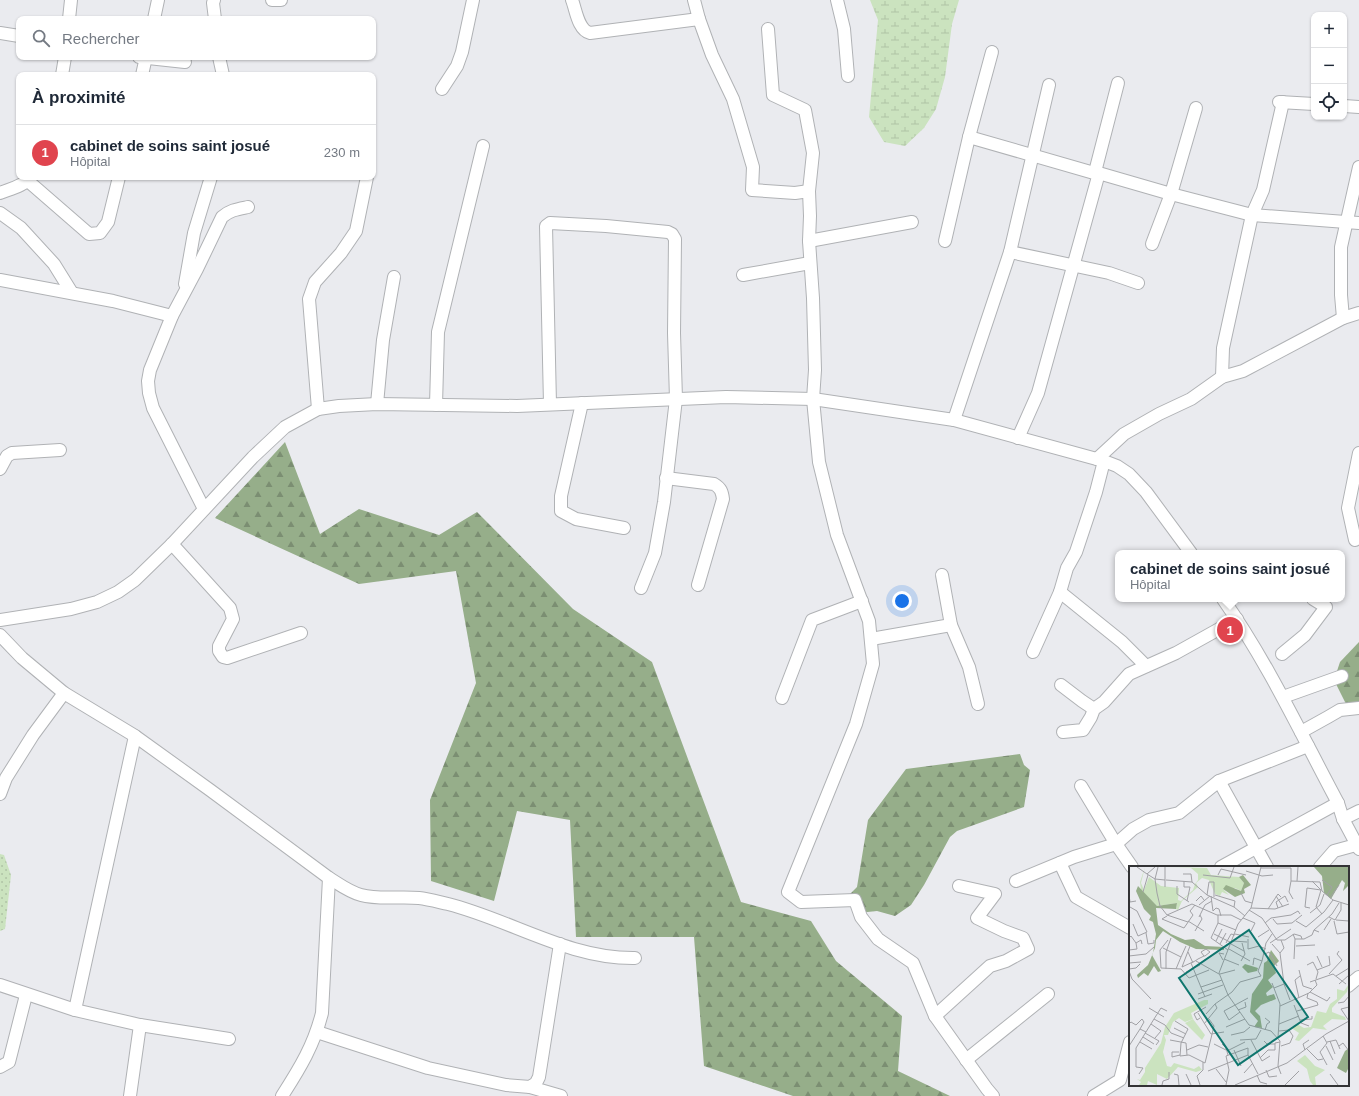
<!DOCTYPE html>
<html lang="fr">
<meta charset="utf-8">
<style>
:root{--surface:#fff;--page:#f2f2f3;--text:#1f2937;--muted:#747a83;--line:#e0e1e3;--accent:#d93025}
body{margin:0;font-family:Helvetica,sans-serif;background:var(--page);color:var(--text)}
.controls{position:absolute;right:12px;top:12px;display:grid;overflow:hidden;border-radius:8px;box-shadow:0 1px 3px #0004}
.controls button{width:36px;height:36px;display:grid;place-items:center;padding:0;border:0;border-bottom:1px solid var(--line);background:var(--surface);color:var(--text);font:20px sans-serif}
.you{position:absolute;left:902px;top:601px;width:14px;height:14px;margin:-10px;border:3px solid #fff;border-radius:50%;background:#1a73e8;box-shadow:0 0 0 6px #1a73e833}
.badge{display:grid;place-items:center;width:26px;height:26px;border-radius:50%;background:var(--accent);color:#fff;font-size:13px;font-weight:700}
.pin{position:absolute;translate:-50% -50%;border:2px solid #fff;box-shadow:0 1px 4px #0006}
.popup{position:absolute;left:1115px;top:550px;width:230px;height:52px;box-sizing:border-box;display:grid;place-content:center;border-radius:8px;background:var(--surface);filter:drop-shadow(0 1px 3px #0005);font-size:13px;white-space:nowrap;color:var(--muted)}
.popup b{font-size:15px;color:var(--text)}
.popup::after{content:'';position:absolute;left:50%;top:100%;margin-left:-8px;border:8px solid transparent;border-top-color:var(--surface)}
.list{margin:0;padding:0;list-style:none}
h2{display:flex;justify-content:space-between;align-items:center;height:52px;margin:0;padding:0 16px;font-size:17px}
h2 small{font-size:13px;font-weight:400;color:var(--muted)}
.list li{display:grid;grid-template-columns:26px 1fr auto;gap:12px;align-items:center;box-sizing:border-box;height:56px;padding:0 16px;border-top:1px solid var(--line)}
.list b{display:block;font-size:15px;white-space:nowrap}
.list p{margin:0;font-size:13px;white-space:nowrap;color:var(--muted)}
.list em{font-size:13px;font-style:normal;color:var(--muted)}
.icon{flex:none;width:22px;height:22px;fill:none;stroke:currentColor;stroke-width:2;stroke-linecap:round;stroke-linejoin:round}
.map{position:relative;flex:none;width:1359px;height:1096px;overflow:hidden}
.search{position:absolute;background:var(--surface);box-shadow:0 1px 3px #0004;left:16px;top:16px;width:360px;height:44px;display:flex;align-items:center;gap:10px;box-sizing:border-box;padding:0 14px;border-radius:8px;color:var(--muted);font-size:15px}
.panel{position:absolute;background:var(--surface);box-shadow:0 1px 3px #0004;left:16px;top:72px;width:360px;height:108px;border-radius:8px}
.map>svg:first-child{display:block}
.grass{fill:url(#grass-dots)}
.forest{fill:url(#forest-firs)}
.wetland{fill:url(#wetland-marsh)}
.lines{fill:none;stroke-linecap:round;stroke-linejoin:round}
.minor-casing{stroke:#b0b2b5;stroke-width:14}
.minor{stroke:#fff;stroke-width:12}
.inset-road{fill:none;stroke:#a1a1a5;stroke-width:1}
.view{fill:#0f766e;fill-opacity:0.15;stroke:#0f766e;stroke-width:2}
.inset-edge{fill:none;stroke:#333335;stroke-width:2}
</style>
<div class="map">
<svg width="1359" height="1096" viewBox="0 0 1359 1096">
<defs>
<pattern id="grass-dots" width="8" height="8" patternUnits="userSpaceOnUse"><rect width="8" height="8" fill="#cbe3bf"/><path d="M2 2h.1M6 6h.1" fill="none" stroke="#afc3a5" stroke-width="1.8" stroke-linecap="round"/></pattern>
<pattern id="forest-firs" width="22" height="20" patternUnits="userSpaceOnUse"><rect width="22" height="20" fill="#96ae8a"/><path d="M5 1l3.5 6h-7zM16 11l3.5 6h-7z" fill="#7b8e72"/></pattern>
<pattern id="wetland-marsh" width="20" height="14" patternUnits="userSpaceOnUse"><rect width="20" height="14" fill="#cbe3bf"/><path d="M1 5h8M5 5V1M11 12h8M15 12V8" fill="none" stroke="#afc3a5"/></pattern>
</defs>
<rect width="100%" height="100%" fill="#eaebef"/>
<path class="grass" d="M 0,854 L 4,855 L 11,875 L 5,929 L 0,931 Z"/>
<g class="forest">
<path d="M 285,442 L 320,534 L 359,509 L 439,535 L 477,512 L 573,609 L 652,662 L 741,902 L 811,921 L 836,961 L 902,1016 L 898,1071 L 950,1096 L 793,1096 L 704,1066 L 694,937 L 576,937 L 570,820 L 517,811 L 494,901 L 431,881 L 430,800 L 476,683 L 456,571 L 359,584 L 215,518 Z"/>
<path d="M 1359,642 L 1359,706 L 1348,708 L 1334,680 L 1340,662 Z"/>
<path d="M 1020,754 L 1024,765 L 1030,770 L 1024,807 L 957,831 L 950,837 L 924,885 L 911,905 L 895,916 L 877,911 L 858,913 L 844,900 L 857,887 L 868,820 L 906,769 Z"/>
</g>
<path class="wetland" d="M 870,0 L 959,0 L 952,24 L 945,77 L 936,109 L 924,128 L 905,146 L 884,142 L 869,117 L 878,20 Z"/>
<g class="lines">
<defs>
<g id="minor">
<path d="M 214,0 L 213,3 L 215,19"/>
<path d="M 272,0 L 281,0"/>
<path d="M 572,0 C 576,10 578,30 590,33 L 699,19"/>
<path d="M 694,0 L 699,19 L 712,55 L 733,99 L 753,167 L 752,190 L 795,193 L 809,191 L 810,216 L 809,241 L 813,298 L 815,370 L 813,399 L 819,462 L 837,535 L 869,621 L 873,664 L 856,724 L 788,892 L 801,902 L 855,900 L 861,917 L 878,939 L 913,963 L 935,1016"/>
<path d="M 837,0 L 844,29 L 848,76"/>
<path d="M 69,19 L 71,0"/>
<path d="M 154,19 L 158,0"/>
<path d="M 768,29 L 773,95 L 805,110 L 813,153 L 809,191"/>
<path d="M 0,33 L 19,36"/>
<path d="M 139,57 L 185,62"/>
<path d="M 219,57 L 223,75"/>
<path d="M 62,75 L 65,57"/>
<path d="M 142,75 L 146,57"/>
<path d="M 442,89 L 457,66 L 462,52 L 473,0"/>
<path d="M 1279,102 L 1314,104"/>
<path d="M 1344,106 L 1359,107"/>
<path d="M 969,137 L 1094,173 L 1095,172 L 1171,194 L 1252,215 L 1359,223"/>
<path d="M 1095,172 L 1118,83"/>
<path d="M 28,181 L 89,234 L 100,233 L 108,222 L 119,177"/>
<path d="M 0,193 C 10,189 24,186 31,177"/>
<path d="M 0,213 L 21,228 L 54,264 L 72,293"/>
<path d="M 809,241 L 912,222"/>
<path d="M 945,241 L 969,137 L 992,52"/>
<path d="M 1152,244 L 1171,194 L 1196,108"/>
<path d="M 1010,252 L 1109,273 L 1138,283"/>
<path d="M 743,275 L 810,263"/>
<path d="M 0,280 L 113,301 L 172,316"/>
<path d="M 185,284 L 194,233 L 211,177"/>
<path d="M 1343,318 L 1341,295 L 1341,247 L 1359,167"/>
<path d="M 1222,377 L 1223,348 L 1252,215 L 1263,190 L 1283,102"/>
<path d="M 582,403 L 561,496 L 561,511 L 576,519 L 624,528"/>
<path d="M 377,404 L 383,340 L 394,277"/>
<path d="M 550,404 L 546,226 L 550,223 L 606,226 L 668,232 L 672,234 L 675,239 L 674,333 L 676,399 L 664,502 L 655,553 L 641,588"/>
<path d="M 436,405 L 438,332 L 483,146"/>
<path d="M 318,409 L 309,299 L 315,282 L 341,253 L 356,231 L 367,177"/>
<path d="M 954,420 L 1010,252 L 1049,85"/>
<path d="M 1018,438 L 1038,393 L 1099,173"/>
<path d="M 1097,459 L 1124,434 L 1159,414 L 1191,399 L 1222,377 L 1243,371 L 1343,318 L 1359,313"/>
<path d="M 0,469 L 7,456 L 12,453 L 60,450"/>
<path d="M 666,478 L 714,484 C 721,488 722,492 723,499 L 698,585"/>
<path d="M 204,509 L 153,408 L 149,393 L 148,381 L 150,370 L 172,316 L 197,269 L 222,217 C 230,210 238,209 248,207"/>
<path d="M 1355,540 L 1348,508 L 1359,453"/>
<path d="M 172,544 L 230,608 L 233,619 L 219,646 L 219,651 L 223,657 L 227,658 L 301,633"/>
<path d="M 942,575 L 951,625 L 969,667 L 978,704"/>
<path d="M 1060,592 L 1122,642 L 1146,666"/>
<path d="M 1223,599 C 1268,663 1301,734 1338,803 L 1343,819 L 1359,849"/>
<path d="M 0,620 L 71,609 L 97,602 L 118,592 L 135,580 L 172,544 L 253,457 L 285,427 L 318,409 L 339,406 L 377,404 L 517,406 L 726,397 L 813,399 L 954,420 L 1104,461 L 1117,466 L 1129,474 L 1146,492 L 1191,553"/>
<path d="M 0,635 L 22,658 L 64,693 L 135,736 L 210,790 L 329,878 C 339,884 349,892 361,895 C 379,900 400,896 419,898 C 428,899 439,902 448,904 C 511,920 569,959 635,958"/>
<path d="M 871,639 L 951,625"/>
<path d="M 1033,652 L 1060,592 L 1067,568 L 1076,552 L 1096,492 L 1104,461"/>
<path d="M 1282,654 L 1305,635 L 1326,607 L 1313,599"/>
<path d="M 1061,685 L 1082,701 L 1094,709"/>
<path d="M 1283,697 L 1342,676"/>
<path d="M 782,698 L 812,620 L 862,601"/>
<path d="M 1063,732 L 1083,730 L 1091,717 L 1094,709 L 1104,702 L 1129,674 L 1176,653 L 1237,619"/>
<path d="M 1301,732 L 1328,717 L 1340,710 L 1359,708"/>
<path d="M 1219,781 L 1267,867"/>
<path d="M 1081,786 L 1116,844 L 1132,867"/>
<path d="M 0,794 L 6,778 L 33,735 L 64,693"/>
<path d="M 1343,819 L 1359,811"/>
<path d="M 1060,863 L 1076,897 L 1130,928"/>
<path d="M 1221,867 L 1338,803"/>
<path d="M 1320,867 L 1334,851 L 1356,845"/>
<path d="M 1016,881 L 1074,857 L 1116,844 L 1133,829 L 1149,820 L 1179,813 L 1219,781 L 1308,746"/>
<path d="M 959,886 L 995,894 L 977,918 L 1004,931 L 1023,938 L 1028,949 L 1006,961 L 990,966 L 935,1016 L 987,1089 L 993,1096"/>
<path d="M 0,985 L 75,1010 L 140,1025 L 229,1039"/>
<path d="M 1348,986 L 1359,977"/>
<path d="M 75,1010 L 135,736"/>
<path d="M 317,1032 L 428,1068 L 506,1085 L 530,1087 L 536,1083 L 539,1077 L 560,944"/>
<path d="M 966,1060 L 1048,994"/>
<path d="M 0,1067 L 9,1062 L 26,995"/>
<path d="M 530,1087 L 561,1096"/>
<path d="M 130,1096 L 140,1025"/>
<path d="M 282,1096 C 300,1068 314,1045 322,1013 L 329,878"/>
<path d="M 1094,1096 L 1120,1080 L 1130,1042"/>
</g>
</defs>
<use href="#minor" class="minor-casing"/>
<use href="#minor" class="minor"/>
</g>
<g transform="translate(1129 866)">
<rect width="220" height="220" fill="#eaebef"/>
<path d="M 16,1 L 12,17 L 15,24 L 20,11 L 32,20 L 50,22 L 49,34 L 52,35 L 64,24 L 66,18 L 69,14 L 69,8 L 62,2 L 37,1 L 78,2 L 82,9 L 110,11 L 115,17 L 112,25 L 106,22 L 94,23 L 100,29 L 93,26 L 91,30 L 86,28 L 80,14 L 73,12 L 67,17 L 69,21 L 53,35 L 49,44 L 47,43 L 48,37 L 28,40 L 12,24 L 11,16 ZM 220,118 L 218,126 L 203,142 L 203,146 L 216,151 L 217,154 L 203,153 L 194,160 L 198,164 L 184,162 L 170,175 L 166,174 L 170,167 L 164,163 L 164,160 L 168,158 L 175,162 L 182,161 L 188,145 L 197,147 L 201,138 L 208,133 L 208,123 L 215,125 ZM 64,153 L 76,169 L 73,174 L 56,157 ZM 176,189 L 186,200 L 196,204 L 186,211 L 187,219 L 184,219 L 181,215 L 178,203 L 168,195 Z" fill="#cbe3bf"/>
<path d="M 185,1 L 220,1 L 219,20 L 214,25 L 216,17 L 213,14 L 202,33 L 195,27 L 193,10 ZM 114,9 L 122,19 L 115,23 L 116,27 L 106,31 L 94,23 L 97,19 L 112,25 L 115,17 L 110,11 ZM 9,20 L 28,40 L 48,37 L 47,43 L 27,42 L 29,59 L 42,68 L 56,74 L 65,73 L 76,80 L 95,81 L 95,84 L 67,83 L 51,76 L 34,65 L 27,74 L 26,82 L 23,89 L 32,105 L 29,106 L 25,100 L 19,110 L 15,107 L 9,112 L 8,109 L 19,99 L 24,87 L 27,68 L 24,56 L 20,54 L 22,50 L 15,43 L 7,25 ZM 142,84 L 150,95 L 145,100 L 147,107 L 139,114 L 144,121 L 137,127 L 138,130 L 145,128 L 147,133 L 132,139 L 126,145 L 131,150 L 133,162 L 125,161 L 129,155 L 121,146 L 123,128 L 134,112 L 135,97 L 138,95 ZM 116,98 L 129,102 L 128,105 L 119,107 L 113,101 ZM 220,182 L 220,201 L 217,207 L 208,202 L 216,185 Z" fill="#96ae8a"/>
<path d="M 75,134 L 79,134 L 79,138 L 62,147 L 64,153 L 56,156 L 50,152 L 44,156 L 39,169 L 35,169 L 37,174 L 34,186 L 38,200 L 42,201 L 45,197 L 65,203 L 70,200 L 73,204 L 67,206 L 49,201 L 38,213 L 28,208 L 28,219 L 19,215 L 18,219 L 10,219 L 12,216 L 8,213 L 11,214 L 16,206 L 16,202 L 32,177 L 36,161 L 45,147 Z" fill="#cbe3bf"/>
<path class="inset-road" d="M 8,1 L 18,8 L 26,1M 29,1 L 26,13 L 28,27 L 31,40 L 38,49 L 63,38 L 88,49 L 102,49 L 112,54M 132,1 L 122,42 L 109,58 L 90,107 L 99,129 L 120,159 L 142,165 L 151,175 L 149,200 L 152,208M 132,2 L 162,2 L 162,15 L 191,16 L 193,25 L 204,34 L 220,39M 117,5 L 133,10 L 144,9M 18,8 L 26,13 L 36,14M 54,8 L 62,8 L 63,16 L 78,29 L 105,41 L 116,50M 74,9 L 101,12 L 105,1M 89,9 L 92,3 L 117,9M 37,14 L 63,16M 193,14 L 203,21 L 198,29M 55,15 L 55,21 L 61,21 L 58,35M 162,15 L 160,26 L 164,33M 168,15 L 169,1M 48,20 L 48,28 L 60,36M 36,21 L 36,1M 192,24 L 187,41 L 193,48M 14,26 L 19,9M 112,27 L 116,35 L 123,37M 0,29 L 1,36 L 7,35M 78,29 L 80,16 L 85,16 L 85,31M 86,29 L 106,35 L 105,41M 82,30 L 84,45M 147,30 L 154,41M 201,32 L 210,19M 67,35 L 72,30 L 75,34M 0,36 L 0,50M 70,39 L 81,30M 1,41 L 8,45 L 18,66 L 9,70 L 4,58M 122,42 L 146,43 L 160,38M 149,42 L 147,36 L 156,30 L 159,36M 181,42 L 176,41 L 178,22 L 192,24 L 183,15M 139,43 L 149,28 L 152,31M 120,44 L 133,52 L 148,74 L 156,74 L 165,68 L 172,70 L 173,73M 84,45 L 87,42 L 90,43 L 92,50M 181,47 L 191,39 L 195,28M 38,49 L 59,56M 89,49 L 89,57 L 82,72 L 99,84M 38,50 L 33,53 L 55,62 L 64,49 L 61,45 L 66,39M 70,51 L 76,39 L 83,35M 200,51 L 206,54 L 212,44 L 212,37M 114,52 L 126,57 L 122,65M 144,53 L 148,58 L 163,57 L 173,49M 207,54 L 220,55M 59,55 L 75,65M 167,55 L 177,61 L 195,46 L 204,34M 205,55 L 208,68 L 220,66M 89,57 L 107,64M 136,57 L 142,52 L 162,49 L 169,45 L 171,48M 195,64 L 202,53M 66,65 L 73,53 L 71,49M 190,66 L 185,64 L 203,48 L 210,37M 17,67 L 19,78 L 25,77 L 25,74M 85,68 L 103,77M 106,68 L 120,71M 164,68 L 166,73 L 175,73 L 183,69 L 185,64M 129,71 L 140,64M 0,72 L 2,70 L 7,77 L 12,74 L 13,78M 119,73 L 119,83 L 130,80 L 137,83M 39,74 L 31,84 L 32,102 L 52,103 L 60,112M 152,74 L 155,82 L 151,87 L 155,118M 87,75 L 93,63M 104,75 L 118,76M 97,77 L 102,68 L 106,69M 141,77 L 162,63M 91,78 L 97,67M 102,78 L 115,85M 143,78 L 151,87M 167,80 L 186,79M 34,82 L 52,91 L 47,103M 100,83 L 121,95M 0,84 L 8,83 L 7,77M 59,86 L 64,97M 136,88 L 140,86 L 148,100M 0,90 L 17,88 L 25,81M 188,90 L 193,101M 52,91 L 57,80M 95,93 L 110,99M 165,93 L 166,73M 94,94 L 90,87 L 95,88M 67,95 L 90,108M 112,95 L 116,88 L 113,77M 0,97 L 12,96M 62,97 L 76,131M 70,98 L 85,88M 124,99 L 125,92 L 133,95 L 137,77 L 143,68M 178,99 L 184,96 L 189,106 L 187,113M 53,101 L 66,95 L 69,93 L 75,90 L 76,90 L 81,86 L 77,83 L 72,86 L 75,90M 53,101 L 61,80M 0,103 L 7,102 L 11,98M 37,103 L 37,86 L 42,72M 170,104 L 174,120 L 183,123M 188,104 L 201,99 L 200,90M 0,105 L 3,113 L 22,133M 57,106 L 71,99M 91,108 L 106,104M 200,108 L 213,94 L 208,88 L 210,85M 207,110 L 220,102M 60,112 L 80,104M 181,116 L 204,108 L 217,118M 143,117 L 151,138 L 149,172M 210,118 L 220,109M 72,121 L 93,114M 145,122 L 155,118 L 161,134M 181,126 L 198,135 L 201,131M 69,128 L 94,119M 170,132 L 166,114 L 171,110M 69,133 L 83,128M 209,137 L 215,136 L 220,130M 165,139 L 172,157 L 180,160M 151,140 L 180,127 L 188,119 L 186,114M 20,142 L 35,151M 109,144 L 117,141 L 116,136M 168,145 L 189,139 L 188,136 L 178,132 L 179,127M 111,146 L 100,154 L 95,145 L 119,132M 69,147 L 82,168M 77,148 L 86,138M 71,152 L 68,154 L 65,148 L 77,141M 25,153 L 32,142 L 38,145M 171,154 L 183,153 L 183,150M 46,155 L 59,163 L 52,177 L 51,190 L 60,189 L 76,197 L 85,160 L 80,153M 220,155 L 212,143 L 220,141M 0,158 L 2,156 L 7,159 L 13,153 L 15,156 L 11,163M 22,158 L 32,165 L 26,172M 75,158 L 88,142 L 86,138 L 103,126 L 111,116 L 132,110 L 129,105 L 133,95M 150,158 L 170,150M 97,161 L 116,153M 45,162 L 57,168M 136,164 L 138,158 L 141,156 L 136,152M 150,165 L 160,164 L 164,170 L 161,177 L 152,180M 16,167 L 30,175 L 27,179M 82,168 L 95,166M 102,169 L 115,166 L 121,161M 194,170 L 198,177 L 191,186 L 198,199M 14,171 L 25,178M 41,174 L 57,177 L 58,189M 111,174 L 127,173 L 132,164M 122,174 L 133,195 L 141,190M 135,175 L 138,178 L 146,178M 201,175 L 206,188M 11,176 L 23,183M 198,176 L 207,174 L 211,183M 85,178 L 97,184M 93,178 L 97,182 L 99,189M 0,180 L 11,163 L 17,166M 197,180 L 204,194M 210,180 L 214,177 L 220,185M 178,183 L 189,194 L 194,193M 58,184 L 70,179 L 79,181M 105,184 L 112,200M 176,184 L 174,178 L 180,174M 98,185 L 116,176M 50,186 L 43,186 L 43,191 L 51,189M 119,189 L 129,208M 131,192 L 139,184 L 146,184 L 146,177 L 151,176M 87,203 L 97,216M 137,204 L 140,211 L 148,210M 79,205 L 119,189M 115,207 L 124,197M 10,208 L 14,202 L 7,201 L 7,182 L 25,153 L 36,159 L 42,167 L 55,172M 45,208 L 49,209 L 50,219M 57,208 L 62,219M 201,208 L 209,219M 128,209 L 131,216 L 138,218M 33,219 L 34,215 L 40,213 L 40,206M 71,219 L 68,210 L 74,204 L 74,196M 97,219 L 100,204 L 97,190 L 119,182 L 119,189M 106,219 L 158,197 L 197,168 L 220,155M 156,219 L 170,205"/>
<path class="view" d="M 120,64 L 179,151 L 109,199 L 50,112 Z"/>
<rect width="220" height="220" class="inset-edge"/>
</g>
</svg>
<div class="controls">
<button>+</button>
<button>−</button>
<button><svg class="icon" aria-label="locate" viewBox="0 0 24 24"><circle cx="12" cy="12" r="6"/><path d="M12 2v4M12 18v4M2 12h4M18 12h4"/></svg></button>
</div>
<div class="you"></div>
<div class="pin badge" style="left:1230px;top:630px;background:#e0444e">1</div>
<div class="popup"><b>cabinet de soins saint josué</b>Hôpital</div>
<div class="search"><svg class="icon" aria-label="search" viewBox="0 0 24 24"><circle cx="10" cy="10" r="6"/><path d="M15 15l6 6"/></svg>Rechercher</div>
<section class="panel">
<h2>À proximité<small></small></h2>
<ul class="list">
<li><span class="badge" style="background:#e0444e">1</span><div><b>cabinet de soins saint josué</b><p>Hôpital</p></div><em>230 m</em></li>
</ul>
</section>
</div>
